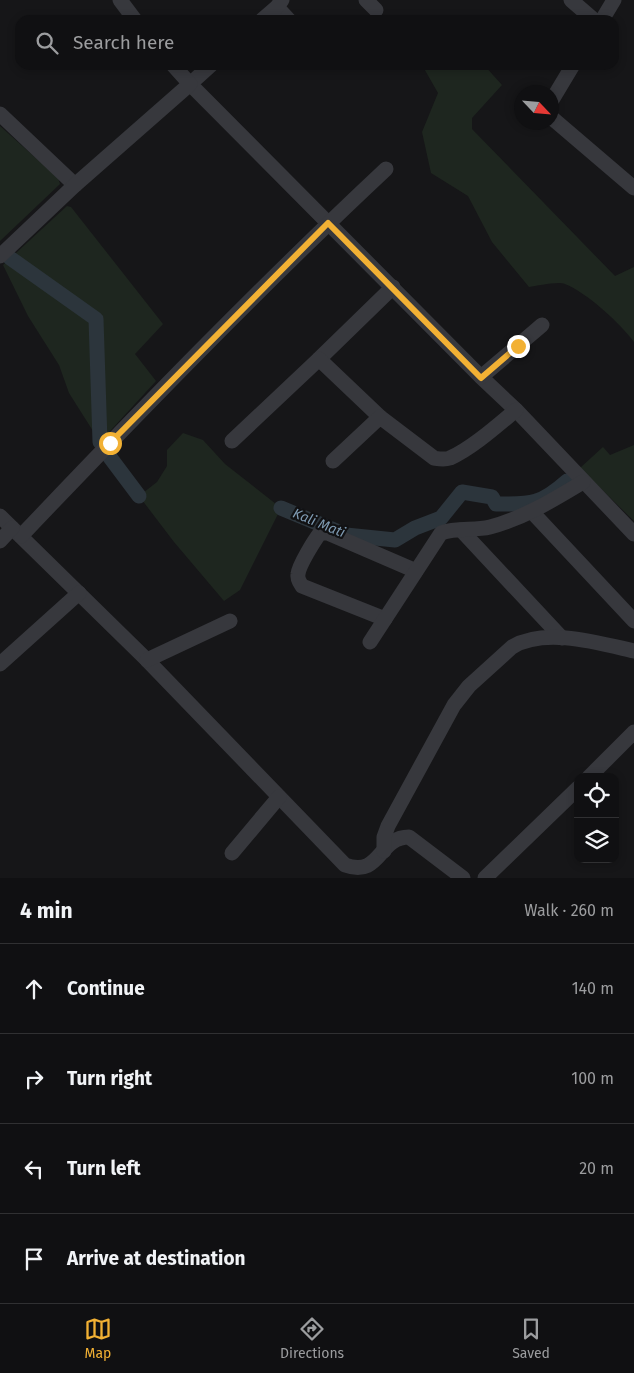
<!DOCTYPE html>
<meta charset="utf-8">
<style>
:root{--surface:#101012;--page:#19191b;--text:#f1f3f6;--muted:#9c9d9f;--line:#303032;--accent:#f2b134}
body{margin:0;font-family:"Fira Sans",sans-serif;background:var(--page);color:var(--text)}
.controls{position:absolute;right:15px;bottom:15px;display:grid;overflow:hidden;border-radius:10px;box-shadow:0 2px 8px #0003}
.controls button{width:45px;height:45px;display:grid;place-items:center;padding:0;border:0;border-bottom:1px solid var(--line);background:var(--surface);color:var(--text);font:25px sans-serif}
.compass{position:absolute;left:514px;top:85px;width:45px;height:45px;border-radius:50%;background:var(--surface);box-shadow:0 2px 8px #0003;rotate:116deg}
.stop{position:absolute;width:15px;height:15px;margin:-11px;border:4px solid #f2b134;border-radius:50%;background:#fff}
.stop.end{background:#f2b134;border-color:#fff;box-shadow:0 1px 5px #0008}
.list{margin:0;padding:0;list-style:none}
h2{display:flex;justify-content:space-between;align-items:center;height:65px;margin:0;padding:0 20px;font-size:21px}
h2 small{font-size:16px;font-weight:400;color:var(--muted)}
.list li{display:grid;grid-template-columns:32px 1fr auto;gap:15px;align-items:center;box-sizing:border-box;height:90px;padding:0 20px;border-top:1px solid var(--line)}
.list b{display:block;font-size:19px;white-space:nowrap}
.list em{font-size:16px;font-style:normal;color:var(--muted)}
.icon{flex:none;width:28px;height:28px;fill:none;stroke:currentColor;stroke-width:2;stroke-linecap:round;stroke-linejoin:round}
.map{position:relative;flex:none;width:634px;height:878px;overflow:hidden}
.search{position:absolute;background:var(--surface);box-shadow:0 2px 8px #0003;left:15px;right:15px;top:15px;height:55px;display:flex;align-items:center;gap:12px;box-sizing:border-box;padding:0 18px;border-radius:15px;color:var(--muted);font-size:19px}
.sheet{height:425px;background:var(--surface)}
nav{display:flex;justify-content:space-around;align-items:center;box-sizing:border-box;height:70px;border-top:1px solid var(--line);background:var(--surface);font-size:14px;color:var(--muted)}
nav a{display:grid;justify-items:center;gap:2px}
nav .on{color:var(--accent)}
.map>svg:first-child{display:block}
.green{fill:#1e261f}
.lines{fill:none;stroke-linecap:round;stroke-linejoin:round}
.canal{stroke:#2c353c;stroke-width:15}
.minor{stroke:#37383d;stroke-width:15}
.route{stroke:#f2b134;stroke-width:6}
.labels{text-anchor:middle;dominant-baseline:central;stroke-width:4.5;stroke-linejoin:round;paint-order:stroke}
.water-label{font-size:14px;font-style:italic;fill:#7f9bb3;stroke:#111113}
</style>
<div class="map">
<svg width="634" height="878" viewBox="0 0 634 878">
<rect width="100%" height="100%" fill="#161618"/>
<g class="green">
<path d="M 422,65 L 484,65 L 502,85 L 472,118 L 472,129 L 615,276 L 634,267 L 634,342 C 621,324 586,292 565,284 C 558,281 537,286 529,287 L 492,242 L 468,196 L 431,173 L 422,132 L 438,93 Z"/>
<path d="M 0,126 L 58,178 L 60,184 L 0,241 Z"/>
<path d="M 67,206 L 71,207 L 163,324 L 135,354 L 156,381 L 100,442 L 69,393 L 59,365 L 28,316 L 3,265 Z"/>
<path d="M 183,433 L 203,440 L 225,464 L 281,508 L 240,590 L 224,601 L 174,542 L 139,496 L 157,482 L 167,466 L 167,450 Z"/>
<path d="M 634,445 L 634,521 L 580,468 L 603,447 L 610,455 Z"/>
</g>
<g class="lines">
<g class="canal">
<path d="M 10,258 L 96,319 L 100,442"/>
<path d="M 106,452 L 139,496"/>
<path d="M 281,508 L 346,535 L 395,540 L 415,528 L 441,518 L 462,492 L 492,497 L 496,504 C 531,504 540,505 567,481"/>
</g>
<g class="minor">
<path d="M 120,0 L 135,20"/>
<path d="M 366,0 L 376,10"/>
<path d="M 571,0 L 594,20"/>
<path d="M 277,7 L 289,20"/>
<path d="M 262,20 L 277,7 L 282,0"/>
<path d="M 602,20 L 614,0"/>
<path d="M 211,65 L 190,84 L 481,377 L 516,410 L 634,534"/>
<path d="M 552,100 L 573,65"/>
<path d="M 0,114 L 75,185"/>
<path d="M 552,118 L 634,188"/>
<path d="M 0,256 L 75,185 L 190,84 L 173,65"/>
<path d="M 319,359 L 393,287"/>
<path d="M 481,377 L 542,325"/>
<path d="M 232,441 L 319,359 L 380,417"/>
<path d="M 333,461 L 380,417 L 434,458 C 440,459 444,460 450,458 C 471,449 498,425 516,410"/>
<path d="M 532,512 L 634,621"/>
<path d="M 0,516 L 147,660 L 345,865 C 381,878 378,837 409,837 L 463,878"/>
<path d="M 461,530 L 562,638"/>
<path d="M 21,536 C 140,411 260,287 386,169"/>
<path d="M 0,541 L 12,528"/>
<path d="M 385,619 L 302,586 C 300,583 297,579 298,574 C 299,565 314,541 320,533 L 328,533 L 416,571"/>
<path d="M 370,642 L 441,533 C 457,527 474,531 490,527 C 524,518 553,500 583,482"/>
<path d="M 147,660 L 230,621"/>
<path d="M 0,664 L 79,593"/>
<path d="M 589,777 L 634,732"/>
<path d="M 384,851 L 384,837 L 388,826 L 454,705 L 469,686 L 512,647 C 545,627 599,643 634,651"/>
<path d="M 232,853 L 279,797"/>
<path d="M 485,878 L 578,788"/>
</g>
</g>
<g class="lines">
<path class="route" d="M 110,443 L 328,223 L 481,378 L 518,346"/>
</g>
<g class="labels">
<g class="water-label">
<text transform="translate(319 523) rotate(22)">Kali Mati</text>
</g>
</g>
</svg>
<div class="controls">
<button><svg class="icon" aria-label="locate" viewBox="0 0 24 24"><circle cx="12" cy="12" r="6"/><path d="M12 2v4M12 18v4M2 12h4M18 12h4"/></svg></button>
<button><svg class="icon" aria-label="layers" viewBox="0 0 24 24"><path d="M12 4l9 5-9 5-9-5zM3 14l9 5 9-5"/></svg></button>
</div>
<svg class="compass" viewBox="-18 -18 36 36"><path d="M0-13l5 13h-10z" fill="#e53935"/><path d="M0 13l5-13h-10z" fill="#9c9d9f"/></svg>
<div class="stop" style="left:110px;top:443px"></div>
<div class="stop end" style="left:518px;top:346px"></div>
<div class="search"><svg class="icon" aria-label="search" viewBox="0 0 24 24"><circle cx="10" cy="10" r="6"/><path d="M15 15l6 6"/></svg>Search here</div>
</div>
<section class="sheet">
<h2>4 min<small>Walk · 260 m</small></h2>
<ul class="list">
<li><svg class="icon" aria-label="ahead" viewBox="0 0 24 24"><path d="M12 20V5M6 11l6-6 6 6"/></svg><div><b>Continue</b></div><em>140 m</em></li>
<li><svg class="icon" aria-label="right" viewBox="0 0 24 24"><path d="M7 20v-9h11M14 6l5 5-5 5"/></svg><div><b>Turn right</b></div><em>100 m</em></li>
<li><svg class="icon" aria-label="left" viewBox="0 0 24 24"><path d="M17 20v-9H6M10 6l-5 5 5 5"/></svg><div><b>Turn left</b></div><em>20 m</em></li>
<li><svg class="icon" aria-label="arrive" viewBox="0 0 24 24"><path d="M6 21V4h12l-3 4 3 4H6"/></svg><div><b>Arrive at destination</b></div></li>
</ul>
</section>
<nav>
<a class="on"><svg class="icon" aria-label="map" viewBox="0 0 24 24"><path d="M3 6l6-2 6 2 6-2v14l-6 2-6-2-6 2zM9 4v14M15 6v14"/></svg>Map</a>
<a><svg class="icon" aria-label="directions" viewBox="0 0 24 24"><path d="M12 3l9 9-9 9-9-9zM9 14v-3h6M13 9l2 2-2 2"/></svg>Directions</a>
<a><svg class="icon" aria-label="saved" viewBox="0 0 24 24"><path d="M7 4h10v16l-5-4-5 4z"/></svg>Saved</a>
</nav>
